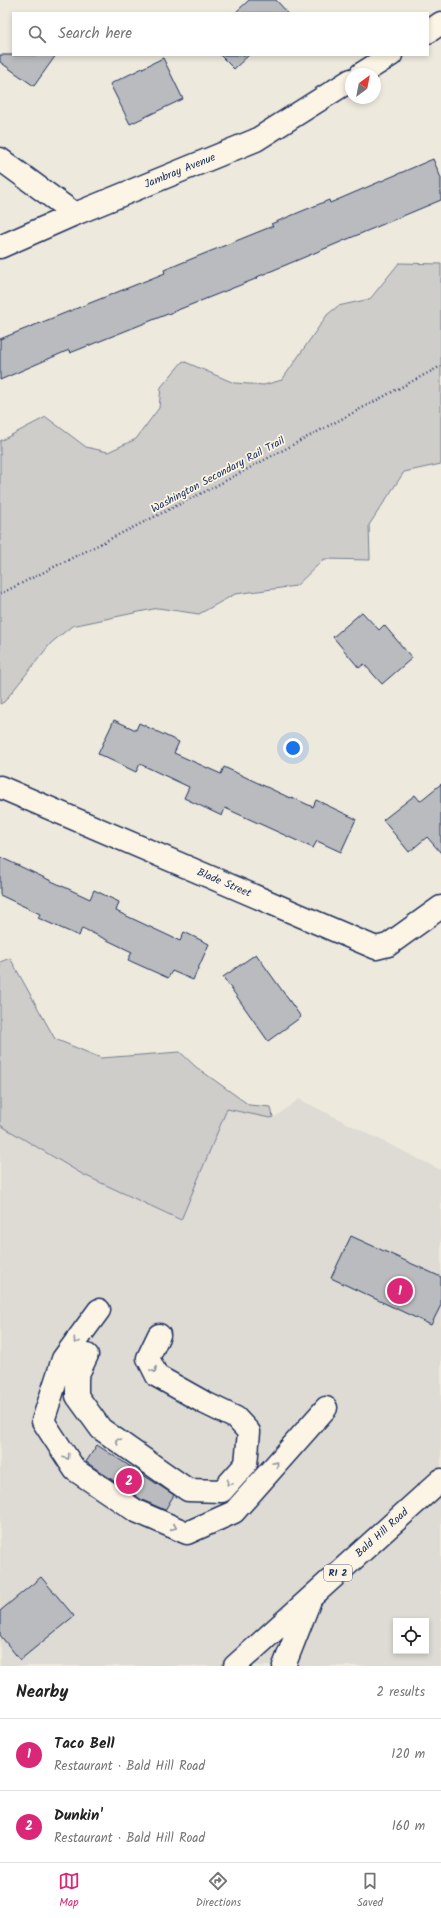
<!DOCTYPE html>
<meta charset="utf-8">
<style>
:root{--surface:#fff;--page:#f6f6f6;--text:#222;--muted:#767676;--line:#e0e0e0;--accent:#db2777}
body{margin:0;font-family:Kalam,sans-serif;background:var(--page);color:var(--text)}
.controls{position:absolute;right:12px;bottom:12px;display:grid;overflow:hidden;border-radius:0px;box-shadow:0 2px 6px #0003}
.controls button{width:36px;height:36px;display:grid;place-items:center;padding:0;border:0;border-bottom:1px solid var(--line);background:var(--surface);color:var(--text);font:20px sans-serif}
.compass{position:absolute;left:345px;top:68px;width:36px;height:36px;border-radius:50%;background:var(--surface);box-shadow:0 2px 6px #0003;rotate:32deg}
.you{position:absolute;left:293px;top:748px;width:14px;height:14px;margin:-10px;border:3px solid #fff;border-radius:50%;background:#1a73e8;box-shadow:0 0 0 6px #1a73e833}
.badge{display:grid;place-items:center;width:26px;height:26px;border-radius:50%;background:var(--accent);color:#fff;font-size:13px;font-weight:700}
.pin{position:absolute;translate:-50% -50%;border:2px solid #fff;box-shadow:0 1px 4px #0006}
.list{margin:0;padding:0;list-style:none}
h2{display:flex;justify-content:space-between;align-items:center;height:52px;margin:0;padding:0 16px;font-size:17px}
h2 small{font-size:13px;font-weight:400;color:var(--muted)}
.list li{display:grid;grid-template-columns:26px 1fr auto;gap:12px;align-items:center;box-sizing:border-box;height:72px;padding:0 16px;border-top:1px solid var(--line)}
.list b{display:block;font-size:15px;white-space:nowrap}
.list p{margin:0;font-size:13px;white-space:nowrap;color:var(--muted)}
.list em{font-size:13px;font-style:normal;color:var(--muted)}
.icon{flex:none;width:22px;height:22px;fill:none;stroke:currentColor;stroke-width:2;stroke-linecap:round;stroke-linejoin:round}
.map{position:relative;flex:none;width:441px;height:1666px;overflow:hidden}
.search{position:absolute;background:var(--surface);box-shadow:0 2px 6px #0003;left:12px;right:12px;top:12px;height:44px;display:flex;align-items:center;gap:10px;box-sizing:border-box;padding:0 14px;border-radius:0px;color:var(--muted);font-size:15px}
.sheet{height:196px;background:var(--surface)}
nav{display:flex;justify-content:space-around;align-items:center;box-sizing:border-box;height:56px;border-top:1px solid var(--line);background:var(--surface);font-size:11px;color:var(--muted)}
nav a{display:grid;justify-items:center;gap:2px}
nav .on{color:var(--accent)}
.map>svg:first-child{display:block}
.built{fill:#dedbd4;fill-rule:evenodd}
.green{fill:#cfcdca;stroke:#757e94}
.building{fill:#babbbe;stroke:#1b2f5e}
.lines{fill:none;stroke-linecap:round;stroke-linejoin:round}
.minor-casing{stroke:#1b2f5e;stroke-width:25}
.major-casing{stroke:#1b2f5e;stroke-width:25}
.path{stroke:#1b2f5e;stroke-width:2.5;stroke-dasharray:1 3;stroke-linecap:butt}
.minor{stroke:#fcf5e5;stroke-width:22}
.major{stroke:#fcf5e5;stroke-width:22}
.oneway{stroke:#8c92a2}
.labels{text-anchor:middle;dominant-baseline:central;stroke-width:3.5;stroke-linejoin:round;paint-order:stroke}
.shield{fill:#fcf5e5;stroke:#5e6a86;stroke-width:1}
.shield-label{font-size:10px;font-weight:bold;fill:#1b2f5e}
.street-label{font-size:11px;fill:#1b2f5e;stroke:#fcf5e5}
</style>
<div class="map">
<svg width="441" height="1666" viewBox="0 0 441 1666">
<rect width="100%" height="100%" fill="#eee9dd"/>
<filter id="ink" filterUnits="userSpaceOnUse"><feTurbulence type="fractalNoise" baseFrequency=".025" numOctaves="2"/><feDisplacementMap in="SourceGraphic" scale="8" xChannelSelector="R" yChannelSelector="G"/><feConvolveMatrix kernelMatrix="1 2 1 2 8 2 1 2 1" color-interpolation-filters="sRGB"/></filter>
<g filter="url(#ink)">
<path class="built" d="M 299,1099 L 441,1170 L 441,1666 L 0,1666 L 0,1125 L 82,1174 L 180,1220 L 227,1109 L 270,1118 L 275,1117 ZM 396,1621 L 426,1621 L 426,1651 L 396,1651 Z"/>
<g class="green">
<path d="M 399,263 L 441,264 L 441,464 L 404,472 L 369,525 L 370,560 L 324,559 L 296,586 L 235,594 L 199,614 L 158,608 L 72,626 L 51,643 L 4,702 L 0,704 L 0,441 L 46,417 L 86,447 L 108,452 L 136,439 L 159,408 L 161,387 L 183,361 L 234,383 L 264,385 L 282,380 L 327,315 L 338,306 L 370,299 Z"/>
<path d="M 10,958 L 55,1039 L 101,1058 L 180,1052 L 196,1067 L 249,1105 L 271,1107 L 273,1117 L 270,1118 L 227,1109 L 181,1220 L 82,1174 L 0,1125 L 0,962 Z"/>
</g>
<g class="building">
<path d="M 249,0 L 276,0 L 288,13 L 235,13 Z"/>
<path d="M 0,55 L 56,55 L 34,86 L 0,62 Z"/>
<path d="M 220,55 L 249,55 L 234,69 Z"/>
<path d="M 163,58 L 183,99 L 130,124 L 110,84 Z"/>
<path d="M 433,159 L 441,178 L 441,200 L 257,277 L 258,278 L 70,353 L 69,350 L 0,380 L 0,339 L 165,273 L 164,270 L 273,226 L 271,224 L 329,200 L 330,203 Z"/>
<path d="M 362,612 L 379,630 L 384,625 L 412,658 L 382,684 L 364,664 L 359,668 L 333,637 Z"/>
<path d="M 114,720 L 136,730 L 139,723 L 179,742 L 174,753 L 221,774 L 224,767 L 290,798 L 291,797 L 313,807 L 316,800 L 356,819 L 341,852 L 317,841 L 313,848 L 225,808 L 222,816 L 184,798 L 189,787 L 140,764 L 136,772 L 98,754 Z"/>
<path d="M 441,784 L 441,853 L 427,837 L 409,852 L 383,820 L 415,795 L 420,801 Z"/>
<path d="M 0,857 L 90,899 L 94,890 L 119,902 L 116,911 L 180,941 L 184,932 L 209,944 L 193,980 L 172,971 L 168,978 L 128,960 L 132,952 L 82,928 L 79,936 L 38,918 L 40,914 L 0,895 Z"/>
<path d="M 256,954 L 301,1017 L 268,1041 L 223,977 Z"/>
<path d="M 351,1236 L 441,1277 L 441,1305 L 431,1325 L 331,1278 Z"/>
<path d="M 97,1445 L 174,1495 L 165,1510 L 142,1500 L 86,1462 Z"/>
<path d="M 41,1577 L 74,1616 L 20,1660 L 0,1635 L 0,1611 Z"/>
</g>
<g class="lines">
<defs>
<g id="minor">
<path d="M 428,32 L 441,23"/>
<path d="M 361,74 L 391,55"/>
<path d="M 0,159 L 75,214"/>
<path d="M 0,247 L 75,214 L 256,140 L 351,80"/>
<path d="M 0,787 L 376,948 L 388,945 L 441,907"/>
<path d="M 99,1310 L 63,1359 L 43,1421 L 75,1470 L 136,1511 L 187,1533 L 234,1512 L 326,1408"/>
<path d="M 87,1355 L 77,1376 L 77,1396 L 101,1429 L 188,1490 L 222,1491 L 246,1464 L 249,1432 L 236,1418 L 205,1403 L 157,1376 L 148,1358 L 159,1335"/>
</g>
<g id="major">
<path d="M 235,1666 L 441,1480"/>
<path d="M 284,1666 L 310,1600"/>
</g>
</defs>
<use href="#minor" class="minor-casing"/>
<use href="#major" class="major-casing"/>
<path class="path" d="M 0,594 L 210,489 L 441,366"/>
<use href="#minor" class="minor"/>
<use href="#major" class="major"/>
</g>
<defs><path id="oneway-chevron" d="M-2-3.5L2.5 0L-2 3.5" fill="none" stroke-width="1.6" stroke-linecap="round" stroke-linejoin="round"/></defs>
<g class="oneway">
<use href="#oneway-chevron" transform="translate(76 1341) rotate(126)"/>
<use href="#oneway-chevron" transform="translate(154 1370) rotate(61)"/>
<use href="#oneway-chevron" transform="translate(118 1441) rotate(-145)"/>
<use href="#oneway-chevron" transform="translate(67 1457) rotate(57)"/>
<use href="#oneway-chevron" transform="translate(276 1464) rotate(-49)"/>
<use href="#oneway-chevron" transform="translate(229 1483) rotate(131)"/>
<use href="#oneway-chevron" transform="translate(174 1527) rotate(23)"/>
</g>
</g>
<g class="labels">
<rect class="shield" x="324" y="1565" width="28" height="16" rx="3"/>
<g class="shield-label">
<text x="338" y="1573">RI 2</text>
</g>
<g class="street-label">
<text transform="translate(180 171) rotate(-22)">Jambray Avenue</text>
<text transform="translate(218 475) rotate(-28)">Washington Secondary Rail Trail</text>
<text transform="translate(224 883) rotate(23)">Blade Street</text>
<text transform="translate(382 1533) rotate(-42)">Bald Hill Road</text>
</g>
</g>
</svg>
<div class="controls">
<button><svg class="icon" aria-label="locate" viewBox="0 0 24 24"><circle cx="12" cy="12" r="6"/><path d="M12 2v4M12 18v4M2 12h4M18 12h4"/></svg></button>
</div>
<svg class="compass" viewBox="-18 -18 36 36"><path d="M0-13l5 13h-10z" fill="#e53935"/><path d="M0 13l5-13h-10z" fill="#767676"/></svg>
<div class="you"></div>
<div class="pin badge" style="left:400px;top:1291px">1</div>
<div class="pin badge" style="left:129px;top:1481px">2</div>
<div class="search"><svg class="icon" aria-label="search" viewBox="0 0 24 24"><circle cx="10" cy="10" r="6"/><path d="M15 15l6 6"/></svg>Search here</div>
</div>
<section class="sheet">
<h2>Nearby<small>2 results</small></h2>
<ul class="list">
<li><span class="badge">1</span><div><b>Taco Bell</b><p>Restaurant · Bald Hill Road</p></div><em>120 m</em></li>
<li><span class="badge">2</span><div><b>Dunkin'</b><p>Restaurant · Bald Hill Road</p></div><em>160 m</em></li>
</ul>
</section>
<nav>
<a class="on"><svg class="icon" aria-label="map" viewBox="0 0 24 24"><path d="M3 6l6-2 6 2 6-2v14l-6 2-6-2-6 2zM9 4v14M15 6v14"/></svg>Map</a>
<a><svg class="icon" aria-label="directions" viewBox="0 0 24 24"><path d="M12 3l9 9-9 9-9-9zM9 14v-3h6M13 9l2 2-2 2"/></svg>Directions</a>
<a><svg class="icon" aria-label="saved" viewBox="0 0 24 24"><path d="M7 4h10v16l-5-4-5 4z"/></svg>Saved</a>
</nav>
